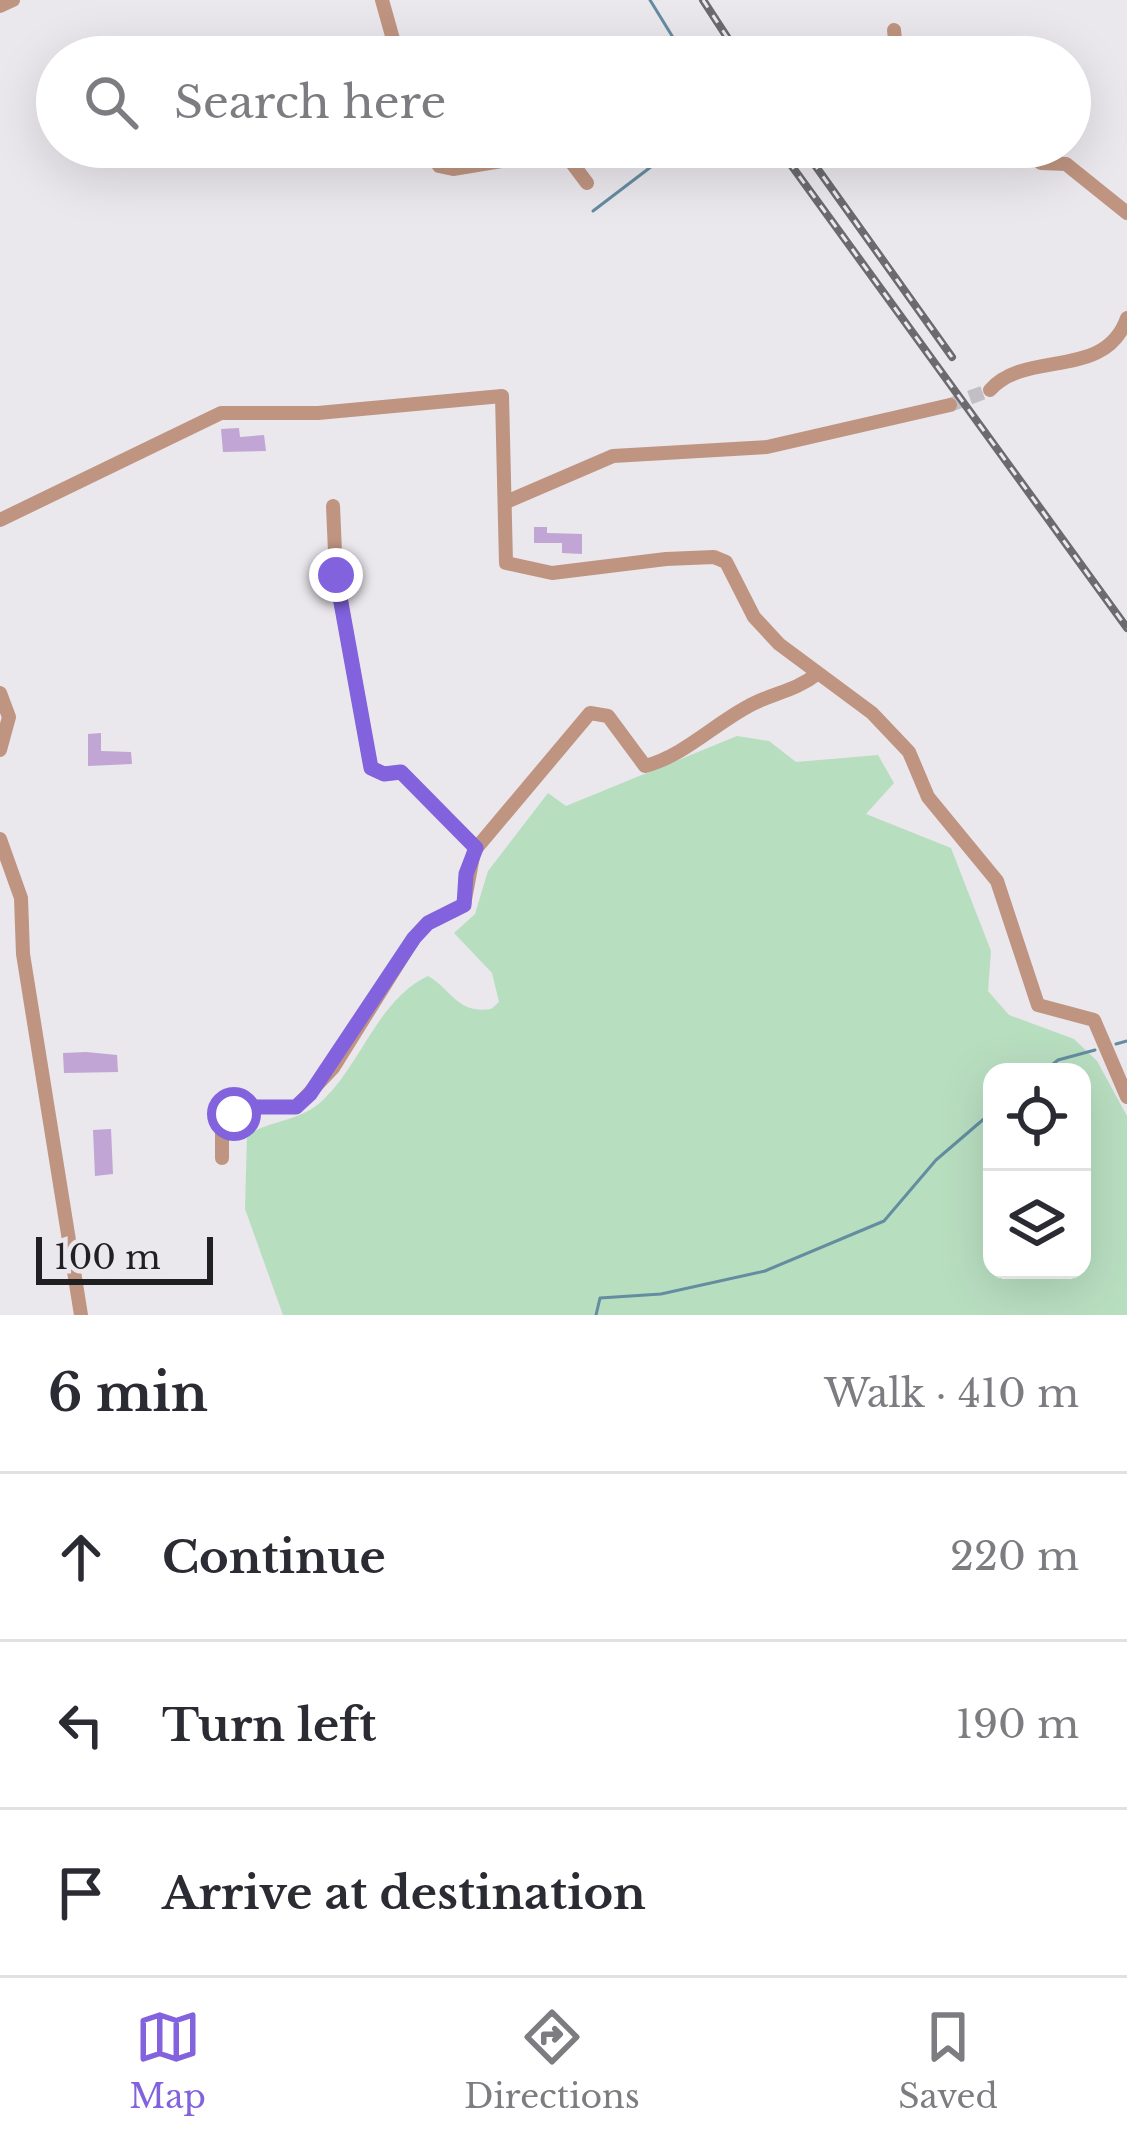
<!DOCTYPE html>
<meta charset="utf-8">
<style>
:root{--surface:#fff;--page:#f2f2f3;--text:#2b2b33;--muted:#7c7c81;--line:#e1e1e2;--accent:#8262dd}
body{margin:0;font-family:"Libre Baskerville",serif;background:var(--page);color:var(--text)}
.controls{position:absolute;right:36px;bottom:36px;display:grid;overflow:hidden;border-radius:24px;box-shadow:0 12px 48px #0002}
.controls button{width:108px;height:108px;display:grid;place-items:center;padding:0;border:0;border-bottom:3px solid var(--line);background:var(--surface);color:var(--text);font:60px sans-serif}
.scale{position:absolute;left:36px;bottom:30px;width:177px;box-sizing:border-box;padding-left:12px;border:6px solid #201f21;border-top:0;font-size:33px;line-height:42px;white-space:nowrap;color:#201f21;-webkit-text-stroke:9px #eae7ed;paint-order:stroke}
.stop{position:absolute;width:36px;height:36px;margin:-27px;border:9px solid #8262dd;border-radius:50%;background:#fff}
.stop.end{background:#8262dd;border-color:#fff;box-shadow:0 3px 12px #0008}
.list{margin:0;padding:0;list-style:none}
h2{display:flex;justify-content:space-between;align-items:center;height:156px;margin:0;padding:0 48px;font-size:51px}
h2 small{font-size:39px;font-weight:400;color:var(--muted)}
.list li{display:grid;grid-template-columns:78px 1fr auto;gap:36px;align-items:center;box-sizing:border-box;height:168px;padding:0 48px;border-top:3px solid var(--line)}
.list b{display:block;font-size:45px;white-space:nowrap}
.list em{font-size:39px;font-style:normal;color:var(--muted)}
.icon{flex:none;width:66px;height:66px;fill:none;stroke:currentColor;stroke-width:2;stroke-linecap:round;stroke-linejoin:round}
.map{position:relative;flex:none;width:1127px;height:1315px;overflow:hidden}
.search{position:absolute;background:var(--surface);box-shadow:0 12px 48px #0002;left:36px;right:36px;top:36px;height:132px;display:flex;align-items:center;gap:30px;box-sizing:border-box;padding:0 42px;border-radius:66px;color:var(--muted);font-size:45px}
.sheet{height:660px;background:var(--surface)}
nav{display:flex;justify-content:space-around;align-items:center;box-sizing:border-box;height:168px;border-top:3px solid var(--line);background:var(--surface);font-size:33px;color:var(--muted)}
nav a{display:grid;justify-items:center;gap:6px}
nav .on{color:var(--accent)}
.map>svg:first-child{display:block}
.green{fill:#b8dec0;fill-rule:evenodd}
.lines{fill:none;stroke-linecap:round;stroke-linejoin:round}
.stream{stroke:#648da0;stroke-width:3}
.building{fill:#c1a5d4}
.minor-tunnel{stroke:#c2bfc4;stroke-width:14;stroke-dasharray:14 7;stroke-linecap:butt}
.minor{stroke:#bf9480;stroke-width:14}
.rail-casing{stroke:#6b6a6d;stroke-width:8}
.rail{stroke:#eae7ed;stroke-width:3;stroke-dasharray:9;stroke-linecap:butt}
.route{stroke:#8262dd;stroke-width:15}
</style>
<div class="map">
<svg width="1127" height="1315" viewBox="0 0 1127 1315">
<rect width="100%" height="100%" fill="#eae7ed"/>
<path class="green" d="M 737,736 L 769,741 L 796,762 L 878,755 L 894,783 L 866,814 L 951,848 L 991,951 L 988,991 L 1009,1015 L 1074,1039 L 1097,1061 L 1127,1116 L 1127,1315 L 283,1315 L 245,1209 L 247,1135 C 273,1119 301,1122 324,1099 C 362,1062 378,1000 428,976 C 452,990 457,1014 491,1009 L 499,1002 L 492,973 L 454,933 L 475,914 L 488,871 L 548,793 L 566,806 ZM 992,1072 L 1082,1072 L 1082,1270 L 992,1270 Z"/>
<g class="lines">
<g class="stream">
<path d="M 650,0 L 685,57"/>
<path d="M 593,211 L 677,147"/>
<path d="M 1116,1044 L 1127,1041"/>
<path d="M 1043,1072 L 1058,1060 L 1095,1050"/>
<path d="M 596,1315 L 600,1298 L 661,1294 L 765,1271 L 884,1221 L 936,1160 L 992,1112"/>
</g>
</g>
<g class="building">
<path d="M 239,428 L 240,437 L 264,435 L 266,451 L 223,452 L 221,429 Z"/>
<path d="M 534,527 L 547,527 L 547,533 L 582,534 L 582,554 L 562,553 L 562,543 L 534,543 Z"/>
<path d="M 101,733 L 101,751 L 131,752 L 132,764 L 88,766 L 88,734 Z"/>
<path d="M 86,1052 L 117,1055 L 118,1072 L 64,1073 L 63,1053 Z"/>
<path d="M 111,1129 L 113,1174 L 95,1176 L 93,1130 Z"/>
</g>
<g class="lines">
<path class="minor-tunnel" d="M 950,405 L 990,390"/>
<g class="minor">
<path d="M 382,0 L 398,57"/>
<path d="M 0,6 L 13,0"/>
<path d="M 894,30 L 897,57"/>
<path d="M 429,147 L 439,166 L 453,169 L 563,151 L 587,183"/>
<path d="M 1034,147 L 1041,163 L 1066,164 L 1127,213"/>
<path d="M 990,390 C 1026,349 1105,381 1127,318"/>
<path d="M 506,502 L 613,456 L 767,447 L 950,405"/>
<path d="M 333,506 L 336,575 L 371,768 L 384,774 L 401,772 L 476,848"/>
<path d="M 0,520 L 221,413 L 318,413 L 502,396 L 506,563 L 552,573 L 666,559 L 714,557 L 726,562 L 754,617 L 779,644 L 872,713 L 909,752 L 928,797 L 997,881 L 1038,1005 L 1094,1020 L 1127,1097"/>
<path d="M 0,693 L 9,717 L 0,750"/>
<path d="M 0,839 L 21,898 L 23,954 L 81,1315"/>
<path d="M 222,1158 L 222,1122 L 258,1107 L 296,1107 L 333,1068 L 414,938 L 428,923 L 464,905 L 474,851 L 590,713 L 608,716 L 645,766 C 683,756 712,726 747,707 C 771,693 794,692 817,674"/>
</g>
<defs>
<g id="rail">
<path d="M 703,0 L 740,57"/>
<path d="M 778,147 L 1127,628"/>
<path d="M 802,147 L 952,357"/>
</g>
</defs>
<use href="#rail" class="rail-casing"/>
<use href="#rail" class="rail"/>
</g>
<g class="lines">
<path class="route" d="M 234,1114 L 258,1107 L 296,1107 L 310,1094 L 414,938 L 428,923 L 464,905 L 466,874 L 476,848 L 401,772 L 384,774 L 371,768 L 336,575"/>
</g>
</svg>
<div class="controls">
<button><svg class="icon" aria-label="locate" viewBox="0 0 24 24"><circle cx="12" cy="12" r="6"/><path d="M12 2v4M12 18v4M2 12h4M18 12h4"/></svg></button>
<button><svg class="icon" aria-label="layers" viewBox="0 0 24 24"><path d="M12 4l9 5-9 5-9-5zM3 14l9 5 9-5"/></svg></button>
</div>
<div class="scale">100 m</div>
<div class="stop" style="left:234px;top:1114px"></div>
<div class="stop end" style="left:336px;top:575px"></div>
<div class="search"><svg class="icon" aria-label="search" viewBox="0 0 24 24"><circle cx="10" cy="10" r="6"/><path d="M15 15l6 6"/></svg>Search here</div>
</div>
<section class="sheet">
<h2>6 min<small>Walk · 410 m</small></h2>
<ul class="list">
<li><svg class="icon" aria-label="ahead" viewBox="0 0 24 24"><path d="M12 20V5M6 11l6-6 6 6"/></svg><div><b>Continue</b></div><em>220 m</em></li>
<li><svg class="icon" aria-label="left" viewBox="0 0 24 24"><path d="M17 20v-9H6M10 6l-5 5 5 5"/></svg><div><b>Turn left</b></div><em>190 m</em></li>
<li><svg class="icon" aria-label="arrive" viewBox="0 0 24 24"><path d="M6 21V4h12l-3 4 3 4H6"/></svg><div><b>Arrive at destination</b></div></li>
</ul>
</section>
<nav>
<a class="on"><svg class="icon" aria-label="map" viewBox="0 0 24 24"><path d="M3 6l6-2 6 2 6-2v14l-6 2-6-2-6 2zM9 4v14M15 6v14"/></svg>Map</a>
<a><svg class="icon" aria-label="directions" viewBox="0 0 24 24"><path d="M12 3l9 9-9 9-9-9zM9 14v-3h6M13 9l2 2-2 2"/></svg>Directions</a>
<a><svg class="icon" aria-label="saved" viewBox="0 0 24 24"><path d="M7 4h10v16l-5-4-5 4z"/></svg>Saved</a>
</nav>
